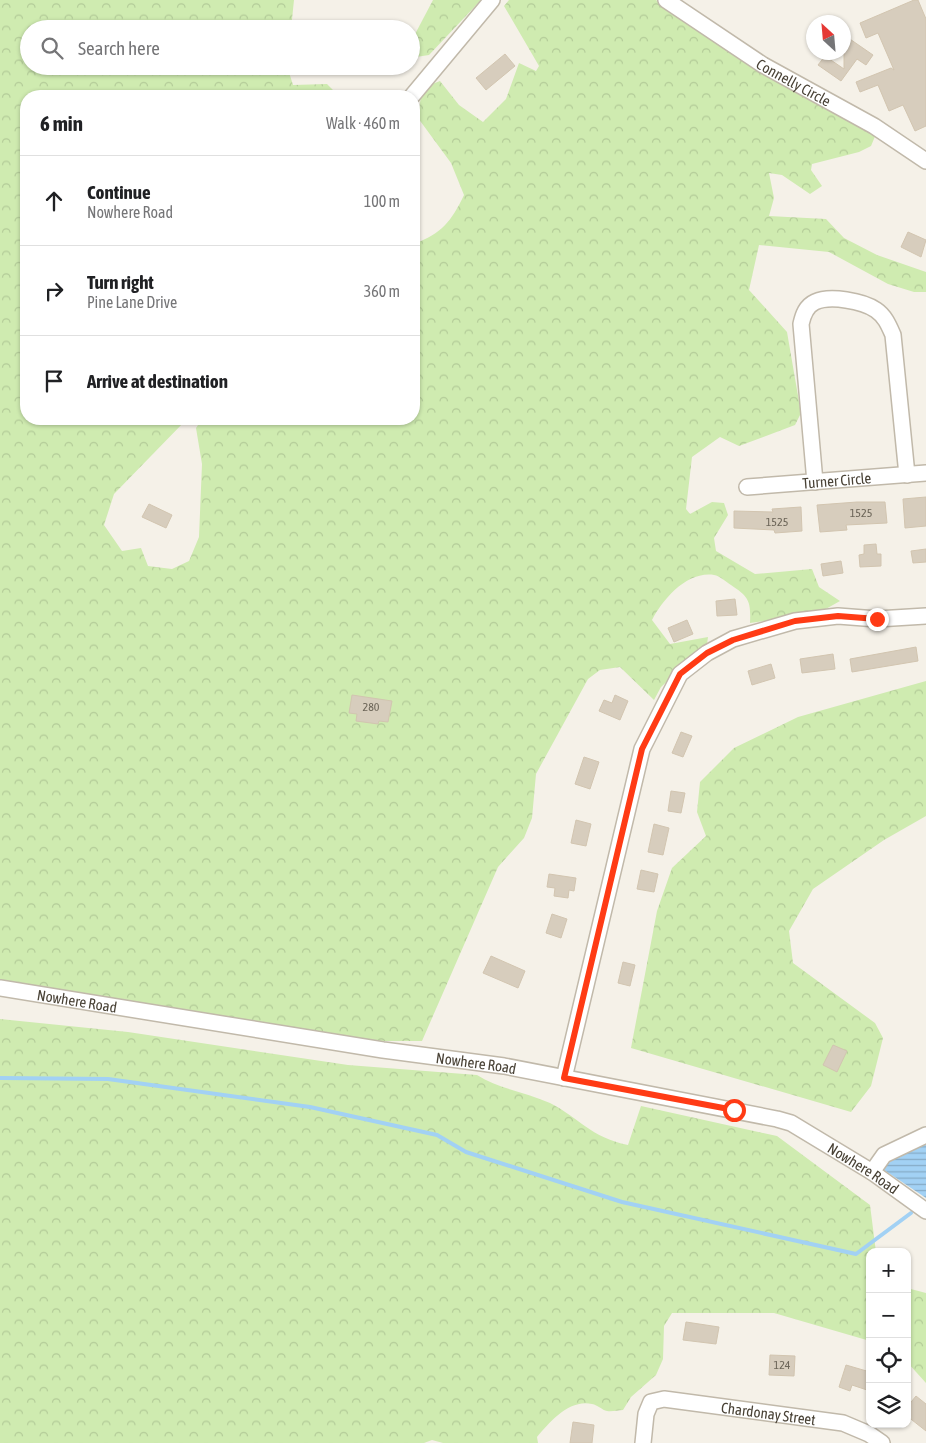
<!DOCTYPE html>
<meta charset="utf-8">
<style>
:root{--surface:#fff;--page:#f2f2f2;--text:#202124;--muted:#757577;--line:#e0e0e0}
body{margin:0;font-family:"Asap Condensed",sans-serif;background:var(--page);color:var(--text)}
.controls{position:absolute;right:15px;bottom:15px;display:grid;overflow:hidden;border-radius:10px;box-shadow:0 1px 4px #0004}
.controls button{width:45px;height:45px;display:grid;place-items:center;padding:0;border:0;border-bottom:1px solid var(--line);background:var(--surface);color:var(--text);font:25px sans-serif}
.compass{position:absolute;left:806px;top:15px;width:45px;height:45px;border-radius:50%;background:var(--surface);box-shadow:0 1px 4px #0004;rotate:334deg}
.stop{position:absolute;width:15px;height:15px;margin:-11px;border:4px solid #ff3b15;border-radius:50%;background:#fff}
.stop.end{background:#ff3b15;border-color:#fff;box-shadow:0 1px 5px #0008}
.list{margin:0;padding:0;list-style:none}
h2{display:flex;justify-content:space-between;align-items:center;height:65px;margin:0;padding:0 20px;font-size:21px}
h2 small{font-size:16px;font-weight:400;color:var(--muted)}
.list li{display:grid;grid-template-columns:32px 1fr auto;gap:15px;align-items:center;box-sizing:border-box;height:90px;padding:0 20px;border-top:1px solid var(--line)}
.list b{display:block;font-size:19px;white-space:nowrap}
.list p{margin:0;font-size:16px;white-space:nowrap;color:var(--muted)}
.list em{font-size:16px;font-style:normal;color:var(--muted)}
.icon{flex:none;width:28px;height:28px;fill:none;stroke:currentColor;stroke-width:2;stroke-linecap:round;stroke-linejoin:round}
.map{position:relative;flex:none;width:926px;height:1443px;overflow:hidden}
.search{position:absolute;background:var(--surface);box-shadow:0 1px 4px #0004;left:20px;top:20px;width:400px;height:55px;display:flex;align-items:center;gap:12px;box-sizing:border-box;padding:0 18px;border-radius:28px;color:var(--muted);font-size:19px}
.panel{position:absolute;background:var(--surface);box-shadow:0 1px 4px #0004;left:20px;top:90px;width:400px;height:335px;border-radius:20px}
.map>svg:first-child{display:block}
.forest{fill:url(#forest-crowns)}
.water{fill:url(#water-rules)}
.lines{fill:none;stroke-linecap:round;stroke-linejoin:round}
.stream{stroke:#a2d1f4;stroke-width:4}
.building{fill:#d7cdbd;stroke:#d2c5b0}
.minor-casing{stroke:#c1b9aa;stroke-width:18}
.minor{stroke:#fff;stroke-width:15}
.route{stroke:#ff3b15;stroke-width:6}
.labels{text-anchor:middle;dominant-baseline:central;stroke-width:4.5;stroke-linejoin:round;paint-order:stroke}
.number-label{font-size:12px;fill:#6c6558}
.street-label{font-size:15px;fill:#494236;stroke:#fff}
</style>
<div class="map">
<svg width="926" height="1443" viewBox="0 0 926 1443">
<defs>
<pattern id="forest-crowns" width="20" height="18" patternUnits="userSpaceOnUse" patternTransform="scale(1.25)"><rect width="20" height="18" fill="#cfebb0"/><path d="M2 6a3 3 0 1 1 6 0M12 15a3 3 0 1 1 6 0" fill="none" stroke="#b3cb98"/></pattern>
<pattern id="water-rules" width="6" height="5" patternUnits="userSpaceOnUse" patternTransform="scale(1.25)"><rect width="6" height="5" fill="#a2d1f4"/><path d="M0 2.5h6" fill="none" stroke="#86abc6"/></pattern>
</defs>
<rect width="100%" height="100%" fill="#f5f1e8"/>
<g class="forest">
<path d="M 0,0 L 294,0 L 291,29 L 29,29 L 29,66 L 287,66 L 293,85 L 327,84 L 339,96 L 26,96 L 26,419 L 187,419 L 114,494 L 104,525 L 122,551 L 141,548 L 148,566 L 172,569 L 189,561 L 199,537 L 202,464 L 196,428 L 202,419 L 414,419 L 414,244 C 442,233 451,222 464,195 L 451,163 L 418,118 L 422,88 L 440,81 L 459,105 L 483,122 L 506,99 L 519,63 L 536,71 L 539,66 L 504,6 L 509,0 L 656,0 L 744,61 L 876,134 L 871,146 L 859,152 L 812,164 L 811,170 L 822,186 L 810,194 L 782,175 L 769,173 L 774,198 L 769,216 L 826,219 L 844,238 L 877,255 L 926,272 L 926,292 L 914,292 L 888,284 L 829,252 L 759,245 L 749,290 L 787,332 L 801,413 L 795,425 L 739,446 L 720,437 L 692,457 L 686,509 L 690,514 L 712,502 L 724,503 L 728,515 L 714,538 L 716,551 L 755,574 L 812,569 L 819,587 L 840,601 L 817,614 L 750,623 C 751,601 749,597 731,585 C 726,582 720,576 714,575 C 687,571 663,599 652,620 L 670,644 L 708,637 L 707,644 L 661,687 L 654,700 L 620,667 L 600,670 L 588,679 L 536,774 L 532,818 L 524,838 L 498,867 L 422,1041 L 365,1041 L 0,981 Z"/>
<path d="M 433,0 L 481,0 L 429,55 L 416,57 L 413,38 Z"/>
<path d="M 926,681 L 926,816 L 884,840 L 813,889 L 789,931 L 793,963 L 875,1023 L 883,1038 L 871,1086 L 851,1112 L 631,1048 L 657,911 L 672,868 L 706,836 L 697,812 L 700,782 L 734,748 L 798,717 Z"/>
<path d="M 0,1019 L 128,1032 L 348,1065 L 477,1075 C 499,1089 526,1092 550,1103 C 581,1119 590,1137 628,1145 L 641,1106 L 777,1136 L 870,1205 L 876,1252 L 870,1252 L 870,1341 L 774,1313 L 672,1313 L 664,1326 L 663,1359 L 656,1375 L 631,1397 L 623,1410 C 618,1410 612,1412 607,1411 C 602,1410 598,1405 592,1404 C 569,1399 550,1422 537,1437 L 538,1443 L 443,1443 L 432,1440 L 424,1443 L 0,1443 Z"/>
<path d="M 907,1288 L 926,1293 L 926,1383 L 907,1362 Z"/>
</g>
<path class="water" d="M 926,1142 L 926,1198 L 881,1168 L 903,1153 Z"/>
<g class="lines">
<path class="stream" d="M 0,1078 L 108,1079 L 310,1107 L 437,1135 L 466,1152 L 622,1202 L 856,1254 L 911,1213"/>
</g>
<g class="building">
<path d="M 914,0 L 918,0 L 926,19 L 926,126 L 915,131 L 903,105 L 889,111 L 878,85 L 860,92 L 856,82 L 891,68 L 894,70 L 878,33 L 866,38 L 860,23 Z"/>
<path d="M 844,35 L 873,55 L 866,65 L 857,59 L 841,81 L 818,65 L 825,56 L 844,69 Z"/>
<path d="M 505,54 L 515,66 L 486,90 L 476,78 Z"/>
<path d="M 908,232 L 926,240 L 921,257 L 901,247 Z"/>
<path d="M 926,497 L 926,526 L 905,528 L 903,499 Z"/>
<path d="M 857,502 L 885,502 L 887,523 L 846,525 L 847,530 L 820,532 L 817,505 Z"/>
<path d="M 149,504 L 172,515 L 166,528 L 142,517 Z"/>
<path d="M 801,507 L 802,531 L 775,533 L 774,530 L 734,528 L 734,511 L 773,512 L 772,509 Z"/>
<path d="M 876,544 L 877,554 L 881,554 L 881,566 L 860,567 L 859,555 L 864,554 L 864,545 Z"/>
<path d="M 926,549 L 926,562 L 913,563 L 911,551 Z"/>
<path d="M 841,561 L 843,573 L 823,576 L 821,564 Z"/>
<path d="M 735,599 L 737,615 L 717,616 L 716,601 Z"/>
<path d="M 687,620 L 693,634 L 674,642 L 668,628 Z"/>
<path d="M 916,647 L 918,661 L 852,672 L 850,659 Z"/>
<path d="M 833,654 L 835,669 L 802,673 L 800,659 Z"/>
<path d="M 771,664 L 775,678 L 752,685 L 748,671 Z"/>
<path d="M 352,695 L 392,701 L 388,722 L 379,721 L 378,724 L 356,721 L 357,714 L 349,713 Z"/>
<path d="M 615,695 L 628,701 L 620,720 L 599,711 L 604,700 L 612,703 Z"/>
<path d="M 681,732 L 692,736 L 683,757 L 672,753 Z"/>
<path d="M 584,757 L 599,762 L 590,789 L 575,784 Z"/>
<path d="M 671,791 L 685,793 L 681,813 L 668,811 Z"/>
<path d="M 576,820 L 591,824 L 586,846 L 571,843 Z"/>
<path d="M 654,824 L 669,828 L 663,855 L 648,852 Z"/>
<path d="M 641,870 L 658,874 L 654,892 L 637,889 Z"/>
<path d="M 549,874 L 576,878 L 574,891 L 569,890 L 568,898 L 554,896 L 555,888 L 547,887 Z"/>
<path d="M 552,914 L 567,919 L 561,938 L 546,933 Z"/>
<path d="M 491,956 L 525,971 L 518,988 L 483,973 Z"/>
<path d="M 623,962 L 635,965 L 630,986 L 618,983 Z"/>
<path d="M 833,1045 L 847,1051 L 837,1072 L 823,1065 Z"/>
<path d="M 686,1322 L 719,1327 L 716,1344 L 683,1340 Z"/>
<path d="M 770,1355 L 795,1356 L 794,1376 L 769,1375 Z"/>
<path d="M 846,1365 L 870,1372 L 867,1390 L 852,1385 L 850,1391 L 839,1387 Z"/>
<path d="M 916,1396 L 926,1404 L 926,1431 L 907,1416 L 907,1407 Z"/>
<path d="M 573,1422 L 594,1425 L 592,1443 L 570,1443 Z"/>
</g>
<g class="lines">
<defs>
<g id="minor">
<path id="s1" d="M 666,0 L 763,65 L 874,126 L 926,161"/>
<path d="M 412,96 L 492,0"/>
<path d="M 815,482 L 801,324 C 803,315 806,306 815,302 C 830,295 863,301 876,310 C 885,316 889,326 893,335 L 907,475"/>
<path id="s2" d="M 747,487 L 926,473"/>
<path id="s3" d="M 0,988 L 383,1050 L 504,1066 L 777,1119 L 791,1123 L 872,1172 L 926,1211"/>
<path d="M 564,1078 L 642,749 L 680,674 L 707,653 L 733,639 L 795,621 L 838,616 L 877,619 L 926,616"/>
<path d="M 872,1172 L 884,1155 L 926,1135"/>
<path id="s4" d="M 643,1443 L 646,1414 L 651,1402 L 664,1399 L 843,1423 L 869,1434 L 882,1443"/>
</g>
</defs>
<use href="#minor" class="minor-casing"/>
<use href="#minor" class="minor"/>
</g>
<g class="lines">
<path class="route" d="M 734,1110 L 564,1078 L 642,749 L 680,674 L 707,653 L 733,640 L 795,621 L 838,616 L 877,619"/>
</g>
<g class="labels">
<g class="number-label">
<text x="861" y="513">1525</text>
<text x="777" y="522">1525</text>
<text x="371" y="707">280</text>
<text x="782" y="1365">124</text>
</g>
<g class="street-label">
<text stroke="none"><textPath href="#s1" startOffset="152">Connelly Circle</textPath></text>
<text stroke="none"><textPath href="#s2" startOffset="90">Turner Circle</textPath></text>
<text stroke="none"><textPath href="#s3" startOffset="78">Nowhere Road</textPath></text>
<text stroke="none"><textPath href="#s3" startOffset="482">Nowhere Road</textPath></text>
<text stroke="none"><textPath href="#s3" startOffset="888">Nowhere Road</textPath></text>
<text stroke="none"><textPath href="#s4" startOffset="161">Chardonay Street</textPath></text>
</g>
</g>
</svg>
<div class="controls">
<button>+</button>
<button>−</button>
<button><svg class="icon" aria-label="locate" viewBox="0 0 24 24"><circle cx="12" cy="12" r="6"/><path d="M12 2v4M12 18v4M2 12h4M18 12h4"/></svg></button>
<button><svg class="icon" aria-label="layers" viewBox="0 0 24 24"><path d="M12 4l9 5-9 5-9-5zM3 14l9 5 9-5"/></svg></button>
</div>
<svg class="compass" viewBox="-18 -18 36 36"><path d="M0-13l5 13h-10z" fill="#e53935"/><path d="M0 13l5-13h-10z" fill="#757577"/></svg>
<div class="stop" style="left:734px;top:1110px"></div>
<div class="stop end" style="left:877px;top:619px"></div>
<div class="search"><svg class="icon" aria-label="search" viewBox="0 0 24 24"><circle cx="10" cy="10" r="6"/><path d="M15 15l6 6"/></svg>Search here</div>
<section class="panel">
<h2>6 min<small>Walk · 460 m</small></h2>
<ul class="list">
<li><svg class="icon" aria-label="ahead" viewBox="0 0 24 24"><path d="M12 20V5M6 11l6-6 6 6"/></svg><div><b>Continue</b><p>Nowhere Road</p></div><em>100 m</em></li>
<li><svg class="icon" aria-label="right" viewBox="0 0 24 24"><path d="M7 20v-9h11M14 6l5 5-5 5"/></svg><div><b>Turn right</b><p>Pine Lane Drive</p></div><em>360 m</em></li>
<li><svg class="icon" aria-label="arrive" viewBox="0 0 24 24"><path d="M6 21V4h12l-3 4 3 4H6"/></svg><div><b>Arrive at destination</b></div></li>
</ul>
</section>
</div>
